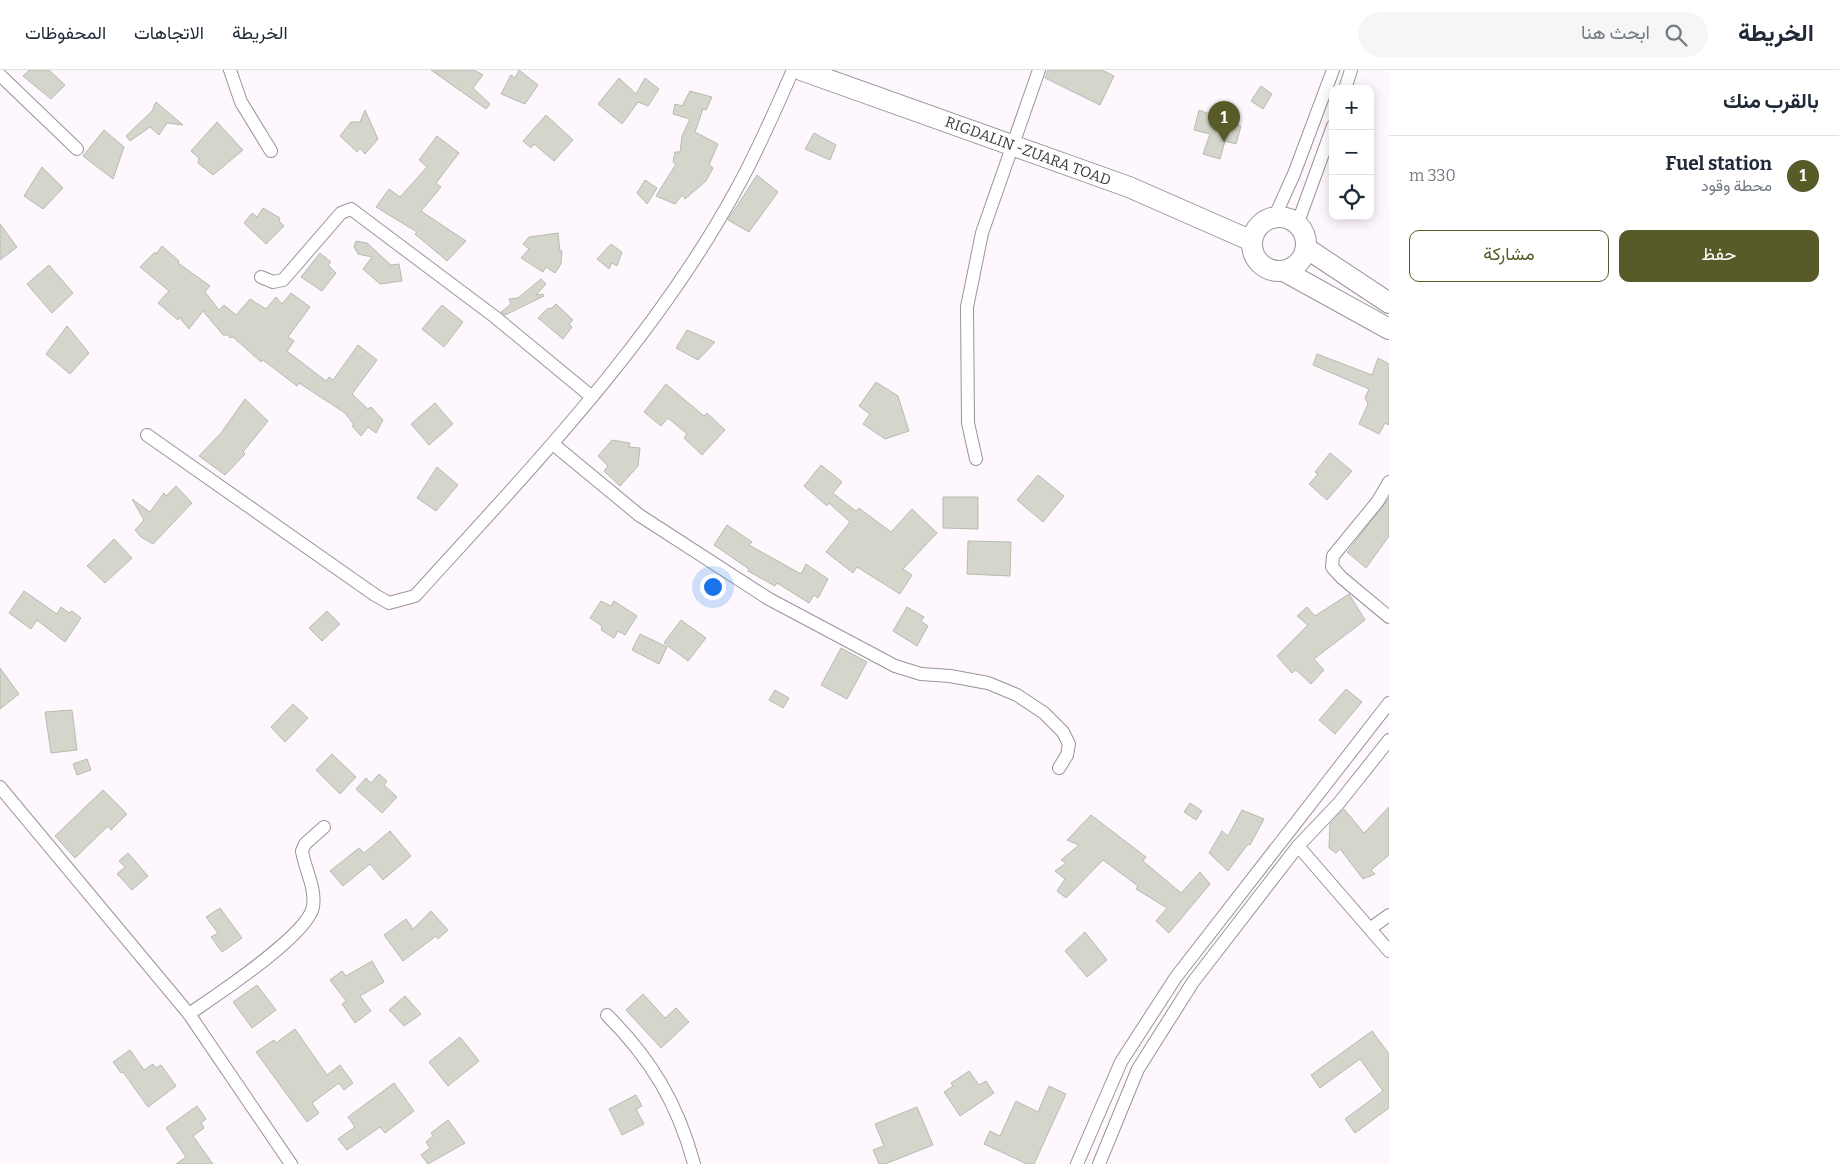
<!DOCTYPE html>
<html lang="ar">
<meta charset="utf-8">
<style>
:root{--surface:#fff;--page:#f6f6f7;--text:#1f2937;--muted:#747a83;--line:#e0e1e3;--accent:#585b28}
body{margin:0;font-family:Bitter,Vazirmatn,serif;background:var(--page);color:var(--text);direction:rtl}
.controls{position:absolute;right:15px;top:15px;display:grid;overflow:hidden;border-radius:10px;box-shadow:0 2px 12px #0003}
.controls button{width:45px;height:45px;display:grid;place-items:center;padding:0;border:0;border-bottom:1px solid var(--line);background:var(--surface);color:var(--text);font:25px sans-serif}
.you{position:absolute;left:712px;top:516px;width:18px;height:18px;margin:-12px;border:4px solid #fff;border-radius:50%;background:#1a73e8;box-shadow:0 0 0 8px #1a73e833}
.badge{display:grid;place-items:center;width:32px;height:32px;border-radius:50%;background:var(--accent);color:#fff;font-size:16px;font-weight:700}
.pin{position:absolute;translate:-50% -41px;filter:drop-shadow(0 1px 2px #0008)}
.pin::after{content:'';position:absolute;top:26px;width:18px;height:15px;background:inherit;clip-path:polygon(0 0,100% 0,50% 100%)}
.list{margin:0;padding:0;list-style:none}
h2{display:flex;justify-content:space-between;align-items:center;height:65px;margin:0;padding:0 20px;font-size:21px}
h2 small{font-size:16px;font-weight:400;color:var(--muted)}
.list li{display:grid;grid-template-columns:32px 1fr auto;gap:15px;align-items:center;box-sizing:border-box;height:80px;padding:0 20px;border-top:1px solid var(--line)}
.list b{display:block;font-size:19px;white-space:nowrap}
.list p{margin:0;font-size:16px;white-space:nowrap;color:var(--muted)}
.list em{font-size:16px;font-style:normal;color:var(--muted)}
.actions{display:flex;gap:10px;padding:15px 20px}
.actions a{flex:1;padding:11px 0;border:1px solid var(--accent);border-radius:10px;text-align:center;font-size:18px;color:var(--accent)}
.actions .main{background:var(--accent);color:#fff}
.icon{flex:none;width:28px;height:28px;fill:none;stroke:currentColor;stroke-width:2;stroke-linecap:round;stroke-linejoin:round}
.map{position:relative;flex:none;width:1389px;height:1094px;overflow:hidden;direction:ltr}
header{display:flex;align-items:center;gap:30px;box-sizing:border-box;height:70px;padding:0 25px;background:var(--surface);border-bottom:1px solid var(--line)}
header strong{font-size:24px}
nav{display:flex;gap:28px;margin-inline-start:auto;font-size:18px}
.search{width:350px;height:45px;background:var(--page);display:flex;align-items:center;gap:12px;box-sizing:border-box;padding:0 18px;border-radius:28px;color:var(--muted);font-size:19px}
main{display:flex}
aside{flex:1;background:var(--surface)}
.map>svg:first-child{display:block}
.building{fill:#d5d6cb;stroke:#b9baaf}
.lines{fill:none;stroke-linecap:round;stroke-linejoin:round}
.street-casing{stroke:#9b939b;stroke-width:14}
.primary-casing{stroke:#9b939b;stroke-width:22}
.street{stroke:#fff;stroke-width:12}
.primary{stroke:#fff;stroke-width:20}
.labels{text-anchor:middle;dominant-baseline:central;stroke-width:4;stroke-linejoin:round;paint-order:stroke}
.street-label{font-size:15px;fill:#3e3b3e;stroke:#fff}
</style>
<header>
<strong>الخريطة</strong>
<div class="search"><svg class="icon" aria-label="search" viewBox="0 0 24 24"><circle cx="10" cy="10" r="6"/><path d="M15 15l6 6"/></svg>ابحث هنا</div>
<nav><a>الخريطة</a><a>الاتجاهات</a><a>المحفوظات</a></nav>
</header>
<main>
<aside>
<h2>بالقرب منك<small></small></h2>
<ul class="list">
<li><span class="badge">1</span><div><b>Fuel station</b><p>محطة وقود</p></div><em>330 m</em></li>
</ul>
<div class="actions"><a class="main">حفظ</a><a>مشاركة</a></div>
</aside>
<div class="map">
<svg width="1389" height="1094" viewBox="0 0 1389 1094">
<rect width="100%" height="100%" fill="#fef8fe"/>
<g class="building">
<path d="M 29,0 L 49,0 L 65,15 L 51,29 L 23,6 Z"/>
<path d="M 431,0 L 474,0 L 483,5 L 473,18 L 490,34 L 486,39 Z"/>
<path d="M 519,0 L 538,15 L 525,34 L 501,24 L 511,5 L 515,8 Z"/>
<path d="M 1048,0 L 1102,0 L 1114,6 L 1100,35 L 1045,8 Z"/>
<path d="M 619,8 L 636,24 L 645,8 L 659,19 L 648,36 L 638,32 L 622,54 L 598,34 Z"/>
<path d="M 1261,16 L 1272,24 L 1263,39 L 1251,31 Z"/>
<path d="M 690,21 L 712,27 L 706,40 L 703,39 L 695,62 L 718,74 L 709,95 L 713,98 L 706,111 L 685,129 L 682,125 L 675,134 L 656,126 L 676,94 L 673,92 L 675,82 L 680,82 L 682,66 L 690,49 L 673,44 L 675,34 L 682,36 Z"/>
<path d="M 156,32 L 183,55 L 167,53 L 159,65 L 150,57 L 130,71 L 126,66 L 152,41 Z"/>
<path d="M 365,40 L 378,69 L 365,84 L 360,78 L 357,82 L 340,66 L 351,52 L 360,52 Z"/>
<path d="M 1199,40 L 1241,56 L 1236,74 L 1225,71 L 1220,89 L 1203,84 L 1210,64 L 1194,60 Z"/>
<path d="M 546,45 L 573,70 L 554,91 L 534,74 L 531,78 L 523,71 Z"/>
<path d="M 217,52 L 243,80 L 213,105 L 198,93 L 199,88 L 191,81 Z"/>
<path d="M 104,60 L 124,77 L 113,109 L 83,86 Z"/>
<path d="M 814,63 L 836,75 L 830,90 L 805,79 Z"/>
<path d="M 437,66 L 459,83 L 436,113 L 441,117 L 421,141 L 466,171 L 447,191 L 415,164 L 417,162 L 376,137 L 389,119 L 400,127 L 427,97 L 419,90 Z"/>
<path d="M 42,97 L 63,118 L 43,139 L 24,126 Z"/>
<path d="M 757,105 L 778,122 L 749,162 L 728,150 Z"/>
<path d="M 645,110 L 657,118 L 647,134 L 637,123 Z"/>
<path d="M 263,138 L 280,148 L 279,151 L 284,156 L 266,174 L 244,153 L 252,143 L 257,147 Z"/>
<path d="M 0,154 L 17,177 L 0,190 Z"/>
<path d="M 558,163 L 560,181 L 562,181 L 561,194 L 555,203 L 546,197 L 543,202 L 521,188 L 529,179 L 523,174 L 529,167 Z"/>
<path d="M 356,171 L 367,173 L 391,195 L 399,194 L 402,211 L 380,214 L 363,199 L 372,187 L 358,184 L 354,177 Z"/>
<path d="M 611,174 L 622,182 L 617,196 L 612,193 L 609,199 L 597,189 Z"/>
<path d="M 162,176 L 179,191 L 178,193 L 210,216 L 205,222 L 219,240 L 224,235 L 236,245 L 250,229 L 266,239 L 276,227 L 282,234 L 291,223 L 310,237 L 288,267 L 294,271 L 287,281 L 326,311 L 329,307 L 333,310 L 358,275 L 377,290 L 352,324 L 368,339 L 371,337 L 383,350 L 376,363 L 368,357 L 361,366 L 352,356 L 354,355 L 345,343 L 299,313 L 297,316 L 263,290 L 261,292 L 233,267 L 230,268 L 228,265 L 223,265 L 203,241 L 189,259 L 179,247 L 178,250 L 158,233 L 169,221 L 140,197 L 155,182 L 156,184 Z"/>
<path d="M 320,183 L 331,192 L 328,195 L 336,203 L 322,221 L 301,207 Z"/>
<path d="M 49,195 L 73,223 L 52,243 L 27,214 Z"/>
<path d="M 541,209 L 546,214 L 536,225 L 543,224 L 544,226 L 505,245 L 501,242 L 511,234 L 509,229 L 518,228 Z"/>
<path d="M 556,234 L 573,250 L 569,254 L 572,257 L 563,269 L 538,248 L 547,239 L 552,238 Z"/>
<path d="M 442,235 L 463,252 L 444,277 L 422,259 Z"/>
<path d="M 67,256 L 89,283 L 70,304 L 46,284 Z"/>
<path d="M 687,260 L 715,272 L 698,290 L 676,278 Z"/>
<path d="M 1317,284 L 1372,305 L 1378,288 L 1389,294 L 1389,355 L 1385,353 L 1379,364 L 1359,354 L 1368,334 L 1365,328 L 1369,319 L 1313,295 Z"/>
<path d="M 876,312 L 898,326 L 909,361 L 885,369 L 863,354 L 870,344 L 859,336 Z"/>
<path d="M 666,314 L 704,346 L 707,343 L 725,360 L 702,385 L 684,368 L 687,364 L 668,348 L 661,356 L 644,342 Z"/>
<path d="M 245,329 L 268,351 L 243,382 L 245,384 L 225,405 L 199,386 L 221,363 Z"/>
<path d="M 435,333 L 453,354 L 429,375 L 411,354 Z"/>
<path d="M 612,370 L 630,373 L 629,377 L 640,378 L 638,396 L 620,416 L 604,401 L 608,396 L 598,386 Z"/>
<path d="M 1330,383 L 1352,401 L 1327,430 L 1309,414 L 1318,404 L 1315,402 Z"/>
<path d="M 821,395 L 842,412 L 833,423 L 856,441 L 859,438 L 891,462 L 912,439 L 937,463 L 903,499 L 912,505 L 900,524 L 857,497 L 853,503 L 826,482 L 850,452 L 829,433 L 827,436 L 804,416 Z"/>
<path d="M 437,397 L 458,415 L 436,441 L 417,428 Z"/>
<path d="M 1038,405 L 1064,426 L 1043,452 L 1017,430 Z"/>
<path d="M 176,416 L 192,433 L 153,474 L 141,467 L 135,460 L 144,450 L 132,429 L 150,442 L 164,423 L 166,426 Z"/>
<path d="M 943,427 L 978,427 L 978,459 L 943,458 Z"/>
<path d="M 1389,428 L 1389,466 L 1366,498 L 1347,482 Z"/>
<path d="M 727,455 L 752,472 L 749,475 L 801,504 L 806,494 L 828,509 L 818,528 L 814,525 L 809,533 L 777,513 L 775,516 L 748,501 L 749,499 L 714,475 Z"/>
<path d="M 114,469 L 132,488 L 105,513 L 87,496 Z"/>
<path d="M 968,471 L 1011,472 L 1010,506 L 967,504 Z"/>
<path d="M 24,521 L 57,544 L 61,537 L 69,543 L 72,541 L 81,548 L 65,572 L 37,550 L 31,559 L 9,543 Z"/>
<path d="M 1349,524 L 1365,550 L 1314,589 L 1324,600 L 1311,614 L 1296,600 L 1292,603 L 1277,586 L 1308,555 L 1297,546 L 1307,537 L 1315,546 Z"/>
<path d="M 601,531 L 611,536 L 614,531 L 637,546 L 625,565 L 618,561 L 614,568 L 601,560 L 602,556 L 590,548 Z"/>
<path d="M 907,537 L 924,547 L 921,551 L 928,556 L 917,576 L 893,561 Z"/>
<path d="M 327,541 L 340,554 L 322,571 L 309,558 Z"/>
<path d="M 681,550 L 706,568 L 688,591 L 664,573 Z"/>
<path d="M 640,564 L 667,577 L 659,594 L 632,580 Z"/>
<path d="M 841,578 L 867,592 L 847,629 L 821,615 Z"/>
<path d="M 0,598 L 19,624 L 0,639 Z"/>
<path d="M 1346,619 L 1362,632 L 1335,664 L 1319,650 Z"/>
<path d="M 775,620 L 789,628 L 783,638 L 769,630 Z"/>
<path d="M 293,634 L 308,648 L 285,672 L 271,657 Z"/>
<path d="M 72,640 L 77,680 L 51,683 L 45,642 Z"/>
<path d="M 332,684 L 356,707 L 340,724 L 316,700 Z"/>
<path d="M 87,689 L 91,700 L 77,705 L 73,694 Z"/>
<path d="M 379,704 L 387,711 L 384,715 L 397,727 L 382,743 L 356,719 L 366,708 L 371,713 Z"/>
<path d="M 103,720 L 127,744 L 111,760 L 108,756 L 75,788 L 55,766 Z"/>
<path d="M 1190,733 L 1202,741 L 1196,750 L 1184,742 Z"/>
<path d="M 1389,737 L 1389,785 L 1371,800 L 1375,804 L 1363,809 L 1340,779 L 1336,783 L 1329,778 L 1330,754 L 1344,739 L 1364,763 Z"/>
<path d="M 1242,740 L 1264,749 L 1250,775 L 1248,774 L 1228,801 L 1209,783 L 1222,761 L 1228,766 Z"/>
<path d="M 1091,745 L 1146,787 L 1143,791 L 1181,823 L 1200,802 L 1210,814 L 1169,863 L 1156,851 L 1167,838 L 1136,819 L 1138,816 L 1103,790 L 1066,828 L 1057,821 L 1065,809 L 1055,801 L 1066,793 L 1061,790 L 1079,775 L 1067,770 Z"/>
<path d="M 390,761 L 411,786 L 383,810 L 370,794 L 343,816 L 330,801 L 359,778 L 364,783 Z"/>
<path d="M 128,783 L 148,806 L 132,820 L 117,804 L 125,797 L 119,791 Z"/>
<path d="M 220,838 L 242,868 L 222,882 L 211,867 L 218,863 L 206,847 Z"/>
<path d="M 431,841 L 448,860 L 438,869 L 436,866 L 403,891 L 384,865 L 406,849 L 413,859 Z"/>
<path d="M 1085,862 L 1107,890 L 1087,907 L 1065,881 Z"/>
<path d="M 372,891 L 384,912 L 360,926 L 371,941 L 355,953 L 342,934 L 346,931 L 330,910 L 342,901 L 346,906 Z"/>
<path d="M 257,915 L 276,940 L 252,958 L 233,932 Z"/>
<path d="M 643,924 L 665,948 L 676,938 L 689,952 L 661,978 L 626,940 Z"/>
<path d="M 405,926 L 421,944 L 404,956 L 389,940 Z"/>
<path d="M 295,959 L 327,1005 L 340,995 L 353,1013 L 344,1020 L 339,1013 L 312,1033 L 319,1043 L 307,1052 L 256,982 L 274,970 L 276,973 Z"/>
<path d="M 1372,961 L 1389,984 L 1389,1038 L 1355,1063 L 1345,1049 L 1383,1021 L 1360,989 L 1320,1018 L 1311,1005 Z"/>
<path d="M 460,967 L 479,991 L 448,1016 L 429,992 Z"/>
<path d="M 130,980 L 144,1000 L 153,994 L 156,998 L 161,995 L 176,1016 L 148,1037 L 123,1002 L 121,1003 L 113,992 Z"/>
<path d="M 969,1001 L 979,1015 L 986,1011 L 994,1023 L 960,1046 L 944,1022 L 953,1016 L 951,1013 Z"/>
<path d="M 394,1013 L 414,1041 L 385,1063 L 380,1057 L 347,1080 L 338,1069 L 355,1057 L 348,1047 Z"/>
<path d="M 1049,1016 L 1066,1024 L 1034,1094 L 1027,1094 L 984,1074 L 990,1061 L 1000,1066 L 1016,1031 L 1038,1042 Z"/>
<path d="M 636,1025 L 642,1036 L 636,1039 L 644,1054 L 622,1065 L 609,1039 Z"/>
<path d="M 197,1036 L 206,1049 L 201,1053 L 204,1058 L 193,1066 L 213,1094 L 176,1094 L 186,1087 L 166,1058 Z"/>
<path d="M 917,1037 L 933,1075 L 885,1094 L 879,1094 L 873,1080 L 884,1076 L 875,1054 Z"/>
<path d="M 448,1050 L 465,1073 L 428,1094 L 421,1085 L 430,1078 L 426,1072 L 433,1066 L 431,1063 Z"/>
</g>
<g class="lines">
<defs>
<g id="street">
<path d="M 230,0 L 241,32 L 271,81"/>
<path d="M 0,5 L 77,79"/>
<path d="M 1345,19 L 1351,0"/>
<path d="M 1274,148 L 1294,104 L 1333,0"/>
<path d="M 1297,155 L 1333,56"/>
<path d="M 261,207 L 273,212 L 283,210 L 341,143 L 351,139 L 495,247 L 592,327"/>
<path d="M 147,365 L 375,525 L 389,533 L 415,526 C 530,399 654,271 736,120 C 758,81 775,40 793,0"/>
<path d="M 553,374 L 639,445 L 769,529 L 895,596 L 921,604 L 950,606 L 988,613 L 1017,625 L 1044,643 L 1063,662 L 1069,674 L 1067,685 L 1059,698"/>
<path d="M 976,389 L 968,353 L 967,237 L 982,163 L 1039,0"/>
<path d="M 1389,412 L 1378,431 L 1333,486 L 1332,497 L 1342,508 L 1389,547"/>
<path d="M 0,717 L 189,944 L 291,1094"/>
<path d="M 1298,776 L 1389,881"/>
<path d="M 1371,858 L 1389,845"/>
<path d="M 189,944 C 215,926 307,866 313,837 C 316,817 305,800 302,781 L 305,774 L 324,757"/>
<path d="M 607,945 C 651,989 678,1034 694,1094"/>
<path d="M 1077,1094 L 1121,992 L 1176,907 L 1389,633"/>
<path d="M 1099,1094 L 1138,999 L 1193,912 L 1298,776 L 1339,733 L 1389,670"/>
</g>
<g id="primary">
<path d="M 801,0 L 1129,117 L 1252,171"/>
<circle cx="1279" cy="174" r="27"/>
<path d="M 1306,178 L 1389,233"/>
<path d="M 1284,201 L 1389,259"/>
</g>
</defs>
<use href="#street" class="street-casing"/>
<use href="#primary" class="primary-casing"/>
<use href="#street" class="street"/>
<use href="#primary" class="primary"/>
</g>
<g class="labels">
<g class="street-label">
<text transform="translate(1028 81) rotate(20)">RIGDALIN -ZUARA TOAD</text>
</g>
</g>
</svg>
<div class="controls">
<button>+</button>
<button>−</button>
<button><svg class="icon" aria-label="locate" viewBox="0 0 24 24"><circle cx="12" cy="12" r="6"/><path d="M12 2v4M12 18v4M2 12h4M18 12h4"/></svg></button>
</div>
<div class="you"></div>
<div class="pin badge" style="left:1224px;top:72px">1</div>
</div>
</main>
